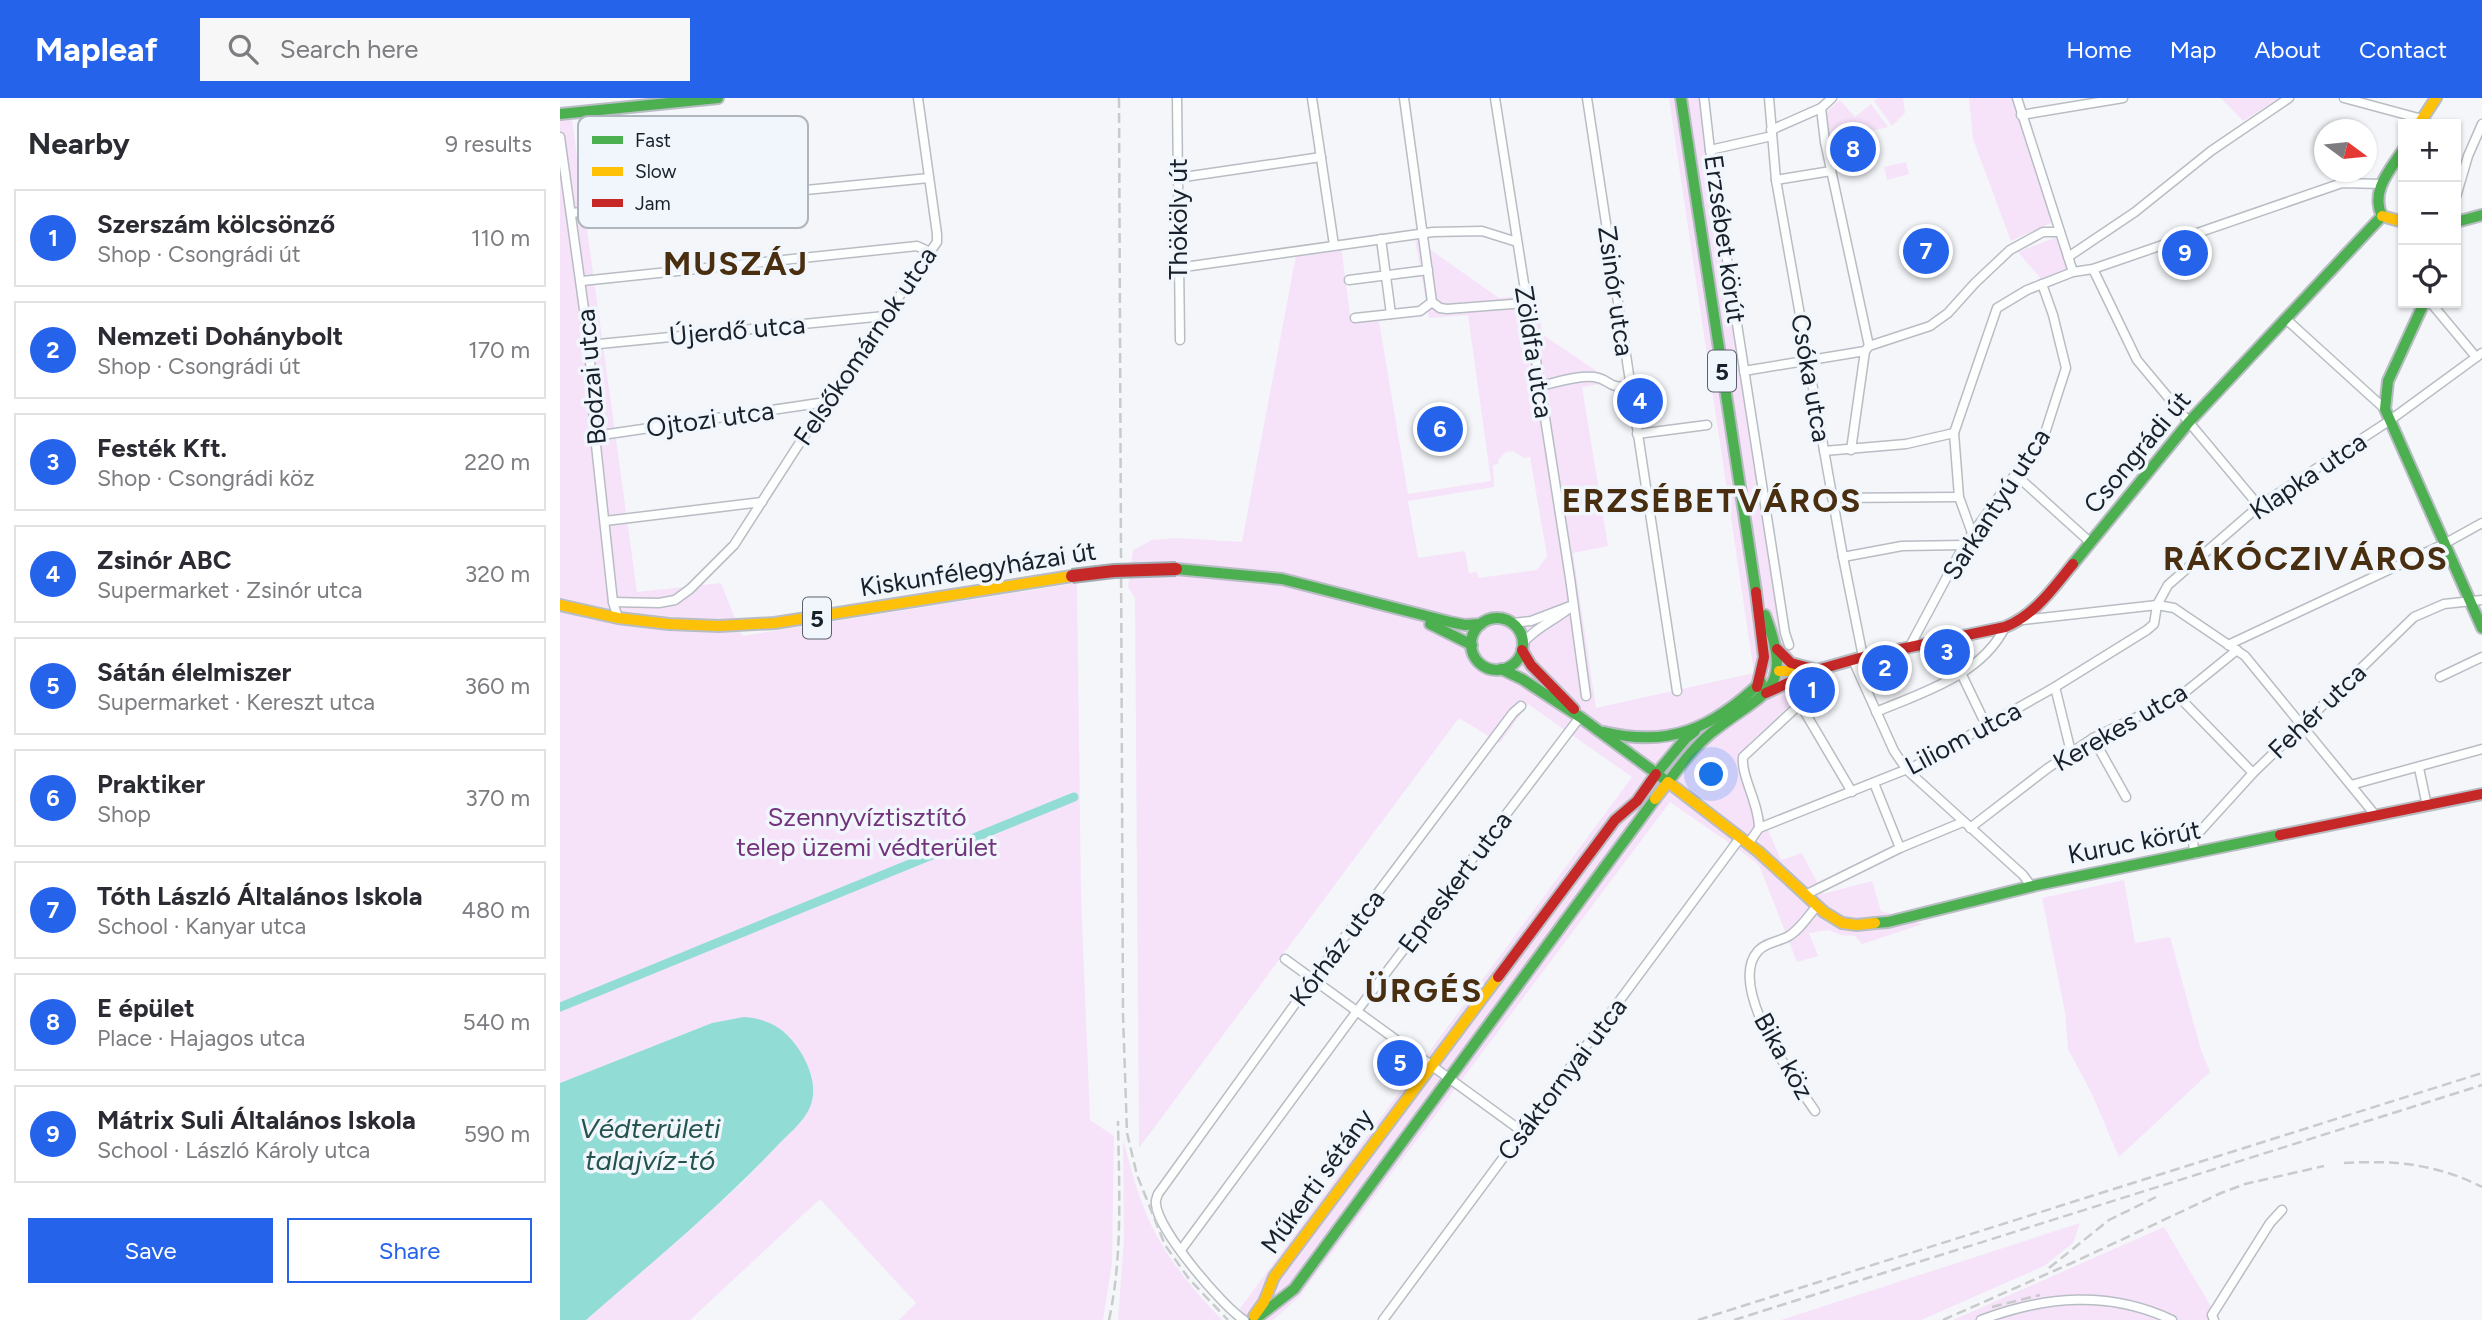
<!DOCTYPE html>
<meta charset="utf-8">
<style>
:root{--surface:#fff;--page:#f7f7f7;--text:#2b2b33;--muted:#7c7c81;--line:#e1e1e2;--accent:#2563eb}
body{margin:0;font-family:Figtree,sans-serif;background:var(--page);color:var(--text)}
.controls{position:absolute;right:21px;top:21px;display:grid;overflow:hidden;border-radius:0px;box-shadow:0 2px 5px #0004}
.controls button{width:63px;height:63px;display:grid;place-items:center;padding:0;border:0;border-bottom:2px solid var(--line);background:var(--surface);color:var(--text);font:35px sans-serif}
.compass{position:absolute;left:1754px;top:21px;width:63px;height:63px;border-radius:50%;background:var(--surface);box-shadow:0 2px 5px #0004;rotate:105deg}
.you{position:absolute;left:1152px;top:677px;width:24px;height:24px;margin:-18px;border:5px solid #fff;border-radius:50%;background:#1a73e8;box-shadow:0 0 0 10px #1a73e833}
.badge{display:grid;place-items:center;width:46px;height:46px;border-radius:50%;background:var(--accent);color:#fff;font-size:23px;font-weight:700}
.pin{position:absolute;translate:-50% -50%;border:4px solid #fff;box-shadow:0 2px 7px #0006}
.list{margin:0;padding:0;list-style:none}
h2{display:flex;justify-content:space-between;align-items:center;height:91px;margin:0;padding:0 28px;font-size:30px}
h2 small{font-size:23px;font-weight:400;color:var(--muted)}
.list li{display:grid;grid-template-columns:46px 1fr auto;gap:21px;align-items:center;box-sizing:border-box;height:98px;margin:0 14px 14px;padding:0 14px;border:2px solid var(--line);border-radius:0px}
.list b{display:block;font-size:26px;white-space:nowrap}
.list p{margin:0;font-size:23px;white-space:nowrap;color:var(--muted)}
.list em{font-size:23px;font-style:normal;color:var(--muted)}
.actions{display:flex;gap:14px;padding:21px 28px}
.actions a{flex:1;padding:16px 0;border:2px solid var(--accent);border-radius:0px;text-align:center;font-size:24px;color:var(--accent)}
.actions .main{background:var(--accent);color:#fff}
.icon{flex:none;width:38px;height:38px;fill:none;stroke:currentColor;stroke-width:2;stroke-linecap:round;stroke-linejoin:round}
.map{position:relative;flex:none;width:1922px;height:1222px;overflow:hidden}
header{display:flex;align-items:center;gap:42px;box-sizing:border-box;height:98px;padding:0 35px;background:var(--accent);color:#fff}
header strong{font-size:33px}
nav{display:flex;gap:38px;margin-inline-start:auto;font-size:24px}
.search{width:490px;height:63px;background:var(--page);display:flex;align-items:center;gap:18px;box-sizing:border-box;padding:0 24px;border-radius:0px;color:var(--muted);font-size:26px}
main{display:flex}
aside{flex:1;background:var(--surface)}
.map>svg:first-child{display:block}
.green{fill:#f6e3fa;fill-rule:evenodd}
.water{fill:#91ddd5}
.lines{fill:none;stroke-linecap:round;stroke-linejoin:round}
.canal{stroke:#91ddd5;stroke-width:9}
.street-casing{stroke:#b8bdc4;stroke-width:11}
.fast-casing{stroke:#b8bdc4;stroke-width:14}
.slow-casing{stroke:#b8bdc4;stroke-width:14}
.jam-casing{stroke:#b8bdc4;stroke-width:14}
.street{stroke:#fdfefe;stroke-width:8}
.fast{stroke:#4caf50;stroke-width:10}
.slow{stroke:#ffc107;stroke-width:10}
.jam{stroke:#c62828;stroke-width:10}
.rail{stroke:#c9cacc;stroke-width:2.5;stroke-dasharray:10 5;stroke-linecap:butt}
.jam-bridge-casing{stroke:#9facb2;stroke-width:16;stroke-linecap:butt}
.jam-bridge{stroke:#c62828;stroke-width:12}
.labels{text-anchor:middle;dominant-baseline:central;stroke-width:7;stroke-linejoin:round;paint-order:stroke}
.shield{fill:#f1f6fc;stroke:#59616a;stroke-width:2}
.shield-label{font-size:24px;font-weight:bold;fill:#18212b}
.street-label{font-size:26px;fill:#18212b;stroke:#f1f6fc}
.park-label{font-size:26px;fill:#73347b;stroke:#f1f6fc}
.water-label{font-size:28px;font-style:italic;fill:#24534e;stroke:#f1f6fc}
.district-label{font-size:33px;font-weight:bold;letter-spacing:2px;fill:#492e0f;stroke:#f1f6fc}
.key{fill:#f1f6fc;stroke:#b0b6bd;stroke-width:2}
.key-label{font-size:19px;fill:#18212b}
</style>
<header>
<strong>Mapleaf</strong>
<div class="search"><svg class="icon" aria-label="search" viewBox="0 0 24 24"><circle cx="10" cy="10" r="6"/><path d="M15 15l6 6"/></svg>Search here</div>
<nav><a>Home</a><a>Map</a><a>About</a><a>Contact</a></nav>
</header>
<main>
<aside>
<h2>Nearby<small>9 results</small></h2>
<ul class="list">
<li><span class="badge">1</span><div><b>Szerszám kölcsönző</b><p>Shop · Csongrádi út</p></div><em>110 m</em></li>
<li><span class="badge">2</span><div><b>Nemzeti Dohánybolt</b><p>Shop · Csongrádi út</p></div><em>170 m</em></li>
<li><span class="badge">3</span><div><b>Festék Kft.</b><p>Shop · Csongrádi köz</p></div><em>220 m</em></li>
<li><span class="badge">4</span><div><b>Zsinór ABC</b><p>Supermarket · Zsinór utca</p></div><em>320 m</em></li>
<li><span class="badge">5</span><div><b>Sátán élelmiszer</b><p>Supermarket · Kereszt utca</p></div><em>360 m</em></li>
<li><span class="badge">6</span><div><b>Praktiker</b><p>Shop</p></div><em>370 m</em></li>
<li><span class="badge">7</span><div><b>Tóth László Általános Iskola</b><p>School · Kanyar utca</p></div><em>480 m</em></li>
<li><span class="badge">8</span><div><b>E épület</b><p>Place · Hajagos utca</p></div><em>540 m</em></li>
<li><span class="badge">9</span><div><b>Mátrix Suli Általános Iskola</b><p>School · László Károly utca</p></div><em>590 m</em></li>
</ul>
<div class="actions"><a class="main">Save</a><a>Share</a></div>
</aside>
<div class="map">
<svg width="1922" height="1222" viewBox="0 0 1922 1222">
<rect width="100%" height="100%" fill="#f4f6f9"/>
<g class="green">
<path d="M 1109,0 L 1147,0 L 1237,593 L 1235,603 L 1189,645 L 1184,660 L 1209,734 L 1221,762 L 1242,755 L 1263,796 L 1312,783 L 1321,813 L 1363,826 L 1302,846 L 1295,838 L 1281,837 L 1269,832 L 1249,835 L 1258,858 L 1237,864 L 1199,767 L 1178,751 L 1110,704 L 739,1199 L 713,1222 L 695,1222 L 678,1213 L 1072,679 L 968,606 L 940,645 L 899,620 L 579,1050 L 575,500 L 568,489 L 573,452 L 592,442 L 616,440 L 682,444 L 736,157 L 781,148 L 791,224 L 819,223 L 848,396 L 931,383 L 908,217 L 869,220 L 855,141 L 939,200 L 976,197 L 983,237 L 1041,276 L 1040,286 L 1022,289 L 1048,448 L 1013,455 L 1036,610 L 1194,575 ZM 953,353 L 964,360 L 970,359 L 987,458 L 977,472 L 918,480 L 917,474 L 909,475 L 905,453 L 858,460 L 848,403 L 934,389 L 933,367 L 938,366 L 939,361 L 946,354 Z"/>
<path d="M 1318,0 L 1343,0 L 1345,15 L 1332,28 L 1314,3 Z"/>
<path d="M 1409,0 L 1455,0 L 1493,124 L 1451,143 L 1413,41 Z"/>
<path d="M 1661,0 L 1719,0 L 1683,23 Z"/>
<path d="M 1280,2 L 1295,19 L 1311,6 L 1328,29 L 1268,43 L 1266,14 Z"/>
<path d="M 12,22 L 77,494 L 161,485 L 182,538 L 517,485 L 521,797 L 530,1022 L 554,1038 L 552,1165 L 543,1222 L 339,1222 L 356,1205 L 260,1101 L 130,1222 L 26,1222 L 182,1085 L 245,1018 L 253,999 L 252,979 L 239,952 L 152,925 L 0,985 L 0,23 Z"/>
<path d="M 1346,64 L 1349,76 L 1327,82 L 1324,69 Z"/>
<path d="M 1497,139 L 1508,172 L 1482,182 L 1458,154 Z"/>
<path d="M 1564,782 L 1575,845 L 1610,839 L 1641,952 L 1650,974 L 1559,1059 L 1531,994 L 1508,951 L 1505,914 L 1482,800 Z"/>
<path d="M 563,1041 C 569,1062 574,1084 582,1105 C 598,1150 629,1188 662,1222 L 558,1222 L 564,1142 Z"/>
<path d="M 1520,1125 L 1513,1145 L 1484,1168 L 1361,1222 L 1221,1222 Z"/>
<path d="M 1604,1129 L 1659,1222 L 1393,1222 Z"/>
</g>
<path class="water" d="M 184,919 C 210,921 226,931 240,953 C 250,969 258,990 250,1009 C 244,1024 227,1037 216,1049 C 157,1111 90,1166 26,1222 L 0,1222 L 0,985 L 152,925 Z"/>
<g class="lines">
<path class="canal" d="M 0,909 L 514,699"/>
<defs>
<g id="street">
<path d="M 617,0 L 620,242"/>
<path d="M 752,0 L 774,147"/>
<path d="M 844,0 L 872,204 L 880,210 L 887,211 L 965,205"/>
<path d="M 935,0 L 1010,480 L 1026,598"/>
<path d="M 1027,0 L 1117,593"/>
<path d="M 1144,0 L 1150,52 L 1225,535 L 1229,547"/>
<path d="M 1209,0 L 1216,82 L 1283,459 L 1303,559"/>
<path d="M 1457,0 L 1513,174"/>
<path d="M 1784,0 L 1862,21"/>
<path d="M 1261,10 L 1265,44 L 1309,248"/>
<path d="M 1461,17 L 1563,0"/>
<path d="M 1211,32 L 1261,10 L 1272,0"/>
<path d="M 0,39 L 29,247 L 35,338 L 53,504 L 58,520"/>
<path d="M 1150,52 L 1212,38"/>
<path d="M 617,80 L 761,59"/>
<path d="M 1216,82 L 1271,73"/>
<path d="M 1896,99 L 1908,58 L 1922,26"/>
<path d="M 11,115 L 369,80"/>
<path d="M 821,141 L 831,216"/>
<path d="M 1508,159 L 1575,114 L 1651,53 L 1729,0"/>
<path d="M 617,170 L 873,134 L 922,133 L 957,144"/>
<path d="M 1533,171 L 1577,262 L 1699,408"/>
<path d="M 789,182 L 868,172"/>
<path d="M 22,183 L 357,148 L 370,154"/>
<path d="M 1871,205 L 1916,259"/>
<path d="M 795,220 L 860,213 L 872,204"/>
<path d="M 1726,221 L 1825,311"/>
<path d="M 29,247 L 325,218"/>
<path d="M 1184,273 L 1305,253 L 1309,248 L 1370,228 L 1388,215 L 1415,185 L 1450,152 L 1483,134 L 1500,134"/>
<path d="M 979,288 C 995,285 1017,277 1034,279 C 1051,281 1046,291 1070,288"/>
<path d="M 1077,336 L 1147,327"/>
<path d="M 35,338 L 266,304"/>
<path d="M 1291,352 L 1305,253"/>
<path d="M 1264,353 L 1346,346 L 1394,335"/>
<path d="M 1456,377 L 1531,445"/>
<path d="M 1272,400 L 1399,399"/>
<path d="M 45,423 L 202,404"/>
<path d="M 1412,435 L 1399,399 L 1394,335 L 1437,210 L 1467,192 L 1513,174 L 1533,171 L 1782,85 L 1822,86"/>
<path d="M 1283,459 L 1342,448 L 1404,447"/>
<path d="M 53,504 L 99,505 L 115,502 L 130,491 L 174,447 L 266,304 L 370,154 L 377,144 L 377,136 L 358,0"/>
<path d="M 1463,522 L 1597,507 L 1614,510 L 1685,558 L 1816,718"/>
<path d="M 953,525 L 971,523 L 1013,507"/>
<path d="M 1389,541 L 1401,575 L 1427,629"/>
<path d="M 963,545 C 978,527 997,522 1013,507"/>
<path d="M 1668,547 L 1884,446 L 1922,425"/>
<path d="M 1350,548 L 1404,447 L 1485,335 L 1506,270 L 1493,217 L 1482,186"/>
<path d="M 1293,562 L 1334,653 L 1347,672 L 1463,777 L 1471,788"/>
<path d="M 1880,579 L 1922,559"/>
<path d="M 1495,589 L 1511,654"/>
<path d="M 1619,599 L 1693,675"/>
<path d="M 1316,614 C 1361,595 1422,577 1445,529"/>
<path d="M 1533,640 L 1566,699"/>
<path d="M 1859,670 L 1867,708"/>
<path d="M 1314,685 L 1340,750"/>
<path d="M 1791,687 L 1922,651"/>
<path d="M 1199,730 C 1199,705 1181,679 1183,659 L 1240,606 L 1292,694"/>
<path d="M 1410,730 L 1488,670 L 1533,640 L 1619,599 L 1677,552"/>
<path d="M 1188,746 L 1199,730 L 1355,668 L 1495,589 L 1587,532 L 1594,526 L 1597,507 L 1608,487 L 1699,408 L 1829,323 L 1922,255"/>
<path d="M 1634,756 L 1633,741 L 1693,675 L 1854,519 L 1884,506 L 1922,502"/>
<path d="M 1245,797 L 1340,750 L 1403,724"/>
<path d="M 725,861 L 963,1034"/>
<path d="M 1255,1013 C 1235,984 1166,888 1198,853 C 1205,845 1217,844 1227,839 C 1239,833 1248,818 1257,808"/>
<path d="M 621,1152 L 797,913 L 1020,619"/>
<path d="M 684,1222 C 662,1208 597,1131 596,1106 C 595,1103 597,1099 598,1096 L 753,881 L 953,615 L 961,608"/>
<path d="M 823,1222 L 1180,740"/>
<path d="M 1421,1222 C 1485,1198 1549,1192 1612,1222"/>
<path d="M 1654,1222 L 1652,1217 L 1710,1125 L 1722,1112"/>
</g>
<g id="fast">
<path d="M 1121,0 L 1196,494"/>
<path d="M 0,16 L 158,0"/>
<path d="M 1822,118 C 1810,93 1830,72 1843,52"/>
<path d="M 1896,124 L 1922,117"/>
<path d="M 1864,205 L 1828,283 L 1825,311 L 1922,530"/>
<path d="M 1513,466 L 1629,324 L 1822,118"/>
<path d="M 616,471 L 722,481 L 890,524 L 905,527 L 921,526"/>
<circle cx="937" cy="546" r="26"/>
<path d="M 870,526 L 912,547"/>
<path d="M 941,571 L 962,581 L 1020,619 L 1108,684 C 1121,667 1134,649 1151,635 C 1205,592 1235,595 1205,517"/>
<path d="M 1044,634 C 1110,650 1153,630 1201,584"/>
<path d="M 1096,676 L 1126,640 L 1135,633"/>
<path d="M 1315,825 L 1328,824 L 1477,787 L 1720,737"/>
<path d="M 694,1222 L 734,1191 L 1095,701"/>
</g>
<g id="slow">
<path d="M 1859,26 L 1876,0"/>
<path d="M 1822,118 L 1843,124"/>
<path d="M 0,507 L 58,520 L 109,526 L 159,528 L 215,525 L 512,478"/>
<path d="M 1219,573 L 1247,573"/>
<path d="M 1095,701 L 1108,684 L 1199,754 L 1264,814 L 1282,825 L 1297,827 L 1315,825"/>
<path d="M 694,1218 L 704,1204 L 714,1179 L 938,879"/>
</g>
<g id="jam">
<path d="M 1196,494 L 1204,559 L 1197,589"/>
<path d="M 1217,551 L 1231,565 L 1257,572"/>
<path d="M 962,552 L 971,567 L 1014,611"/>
<path d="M 1206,595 L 1257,572 L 1303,559 L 1445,529 C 1475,517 1493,490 1513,466"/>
<path d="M 1720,737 L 1922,696"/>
<path d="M 938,879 L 1055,722 L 1077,703 L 1096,676"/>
</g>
</defs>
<use href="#street" class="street-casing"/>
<use href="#fast" class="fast-casing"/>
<use href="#slow" class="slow-casing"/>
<use href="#jam" class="jam-casing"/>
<use href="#street" class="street"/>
<use href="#fast" class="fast"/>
<use href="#slow" class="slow"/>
<use href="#jam" class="jam"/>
<g class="rail">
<path d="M 559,0 L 563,916 L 567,1035 L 577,1077 L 605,1147 L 629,1181 L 668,1222"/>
<path d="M 1784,1065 C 1834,1062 1877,1066 1922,1089"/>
<path d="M 1489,1170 L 1549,1122 L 1596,1099"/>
<path d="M 1432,1209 L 1480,1197"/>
<path d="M 549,1222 C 563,1157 559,1089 558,1023"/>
<path d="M 1138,1222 L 1922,975"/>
<path d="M 1174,1222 L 1922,987"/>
<path d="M 1383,1222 L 1514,1164 L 1661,1095 L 1685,1086 L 1764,1068"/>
</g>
<defs>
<path id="jam-bridge" d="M 512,478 L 554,473 L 616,471"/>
</defs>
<use href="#jam-bridge" class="jam-bridge-casing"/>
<use href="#jam-bridge" class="jam-bridge"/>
</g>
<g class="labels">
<g class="shield">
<rect x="1148" y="252.5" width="28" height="41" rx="5"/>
<rect x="243" y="499.5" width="28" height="41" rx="5"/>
</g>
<g class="shield-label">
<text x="1162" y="273">5</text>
<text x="257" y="520">5</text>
</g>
<g class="street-label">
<text transform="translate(618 121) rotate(-90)">Thököly út</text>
<text transform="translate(1165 141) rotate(82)">Erzsébet körút</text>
<text transform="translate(1056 193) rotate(82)">Zsinór utca</text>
<text transform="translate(177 232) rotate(-5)">Újerdő utca</text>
<text transform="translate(305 248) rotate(-56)">Felsőkomárnok utca</text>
<text transform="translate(974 254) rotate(81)">Zöldfa utca</text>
<text transform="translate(31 279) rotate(-95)">Bodzai utca</text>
<text transform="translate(1251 280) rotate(80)">Csóka utca</text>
<text transform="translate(150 321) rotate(-8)">Ojtozi utca</text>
<text transform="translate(1577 354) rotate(-50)">Csongrádi út</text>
<text transform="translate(1748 378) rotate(-34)">Klapka utca</text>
<text transform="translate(1436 406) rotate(-57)">Sarkantyú utca</text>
<text transform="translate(418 471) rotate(-9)">Kiskunfélegyházai út</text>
<text transform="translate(1757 613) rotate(-44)">Fehér utca</text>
<text transform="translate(1560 629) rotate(-30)">Kerekes utca</text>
<text transform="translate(1403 640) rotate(-28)">Liliom utca</text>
<text transform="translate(1574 744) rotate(-11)">Kuruc körút</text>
<text transform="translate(895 784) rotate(-53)">Epreskert utca</text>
<text transform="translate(777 850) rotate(-53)">Kórház utca</text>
<text transform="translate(1224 958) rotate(61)">Bika köz</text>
<text transform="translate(1002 981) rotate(-53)">Csáktornyai utca</text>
<text transform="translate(757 1083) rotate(-54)">Műkerti sétány</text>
</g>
<g class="park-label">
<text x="307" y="719">Szennyvíztisztító<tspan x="307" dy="30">telep üzemi védterület</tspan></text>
</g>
<g class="water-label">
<text x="90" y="1030">Védterületi<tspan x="90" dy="32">talajvíz-tó</tspan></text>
</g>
<g class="district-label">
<text x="176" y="165">MUSZÁJ</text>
<text x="1152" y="402">ERZSÉBETVÁROS</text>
<text x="1746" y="460">RÁKÓCZIVÁROS</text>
<text x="864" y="892">ÜRGÉS</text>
</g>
</g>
<rect x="18" y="18" width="230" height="112" rx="10" class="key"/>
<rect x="32" y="38" width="31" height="8" fill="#4caf50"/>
<rect x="32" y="69" width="31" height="9" fill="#ffc107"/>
<rect x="32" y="101" width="31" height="8" fill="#c62828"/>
<g class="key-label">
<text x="75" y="49">Fast</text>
<text x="75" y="80">Slow</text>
<text x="75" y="112">Jam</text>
</g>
</svg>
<div class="controls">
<button>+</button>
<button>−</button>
<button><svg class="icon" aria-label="locate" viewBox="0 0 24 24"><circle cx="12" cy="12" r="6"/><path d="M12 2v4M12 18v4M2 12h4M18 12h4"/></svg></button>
</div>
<svg class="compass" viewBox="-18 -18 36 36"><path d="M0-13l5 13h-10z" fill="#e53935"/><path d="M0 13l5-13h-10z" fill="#7c7c81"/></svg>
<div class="you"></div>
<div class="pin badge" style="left:1252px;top:592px">1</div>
<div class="pin badge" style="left:1325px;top:570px">2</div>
<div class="pin badge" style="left:1387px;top:554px">3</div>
<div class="pin badge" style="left:1080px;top:303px">4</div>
<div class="pin badge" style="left:840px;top:965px">5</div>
<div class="pin badge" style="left:880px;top:331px">6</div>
<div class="pin badge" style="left:1366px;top:153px">7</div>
<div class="pin badge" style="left:1293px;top:51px">8</div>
<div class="pin badge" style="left:1625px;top:155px">9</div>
</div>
</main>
